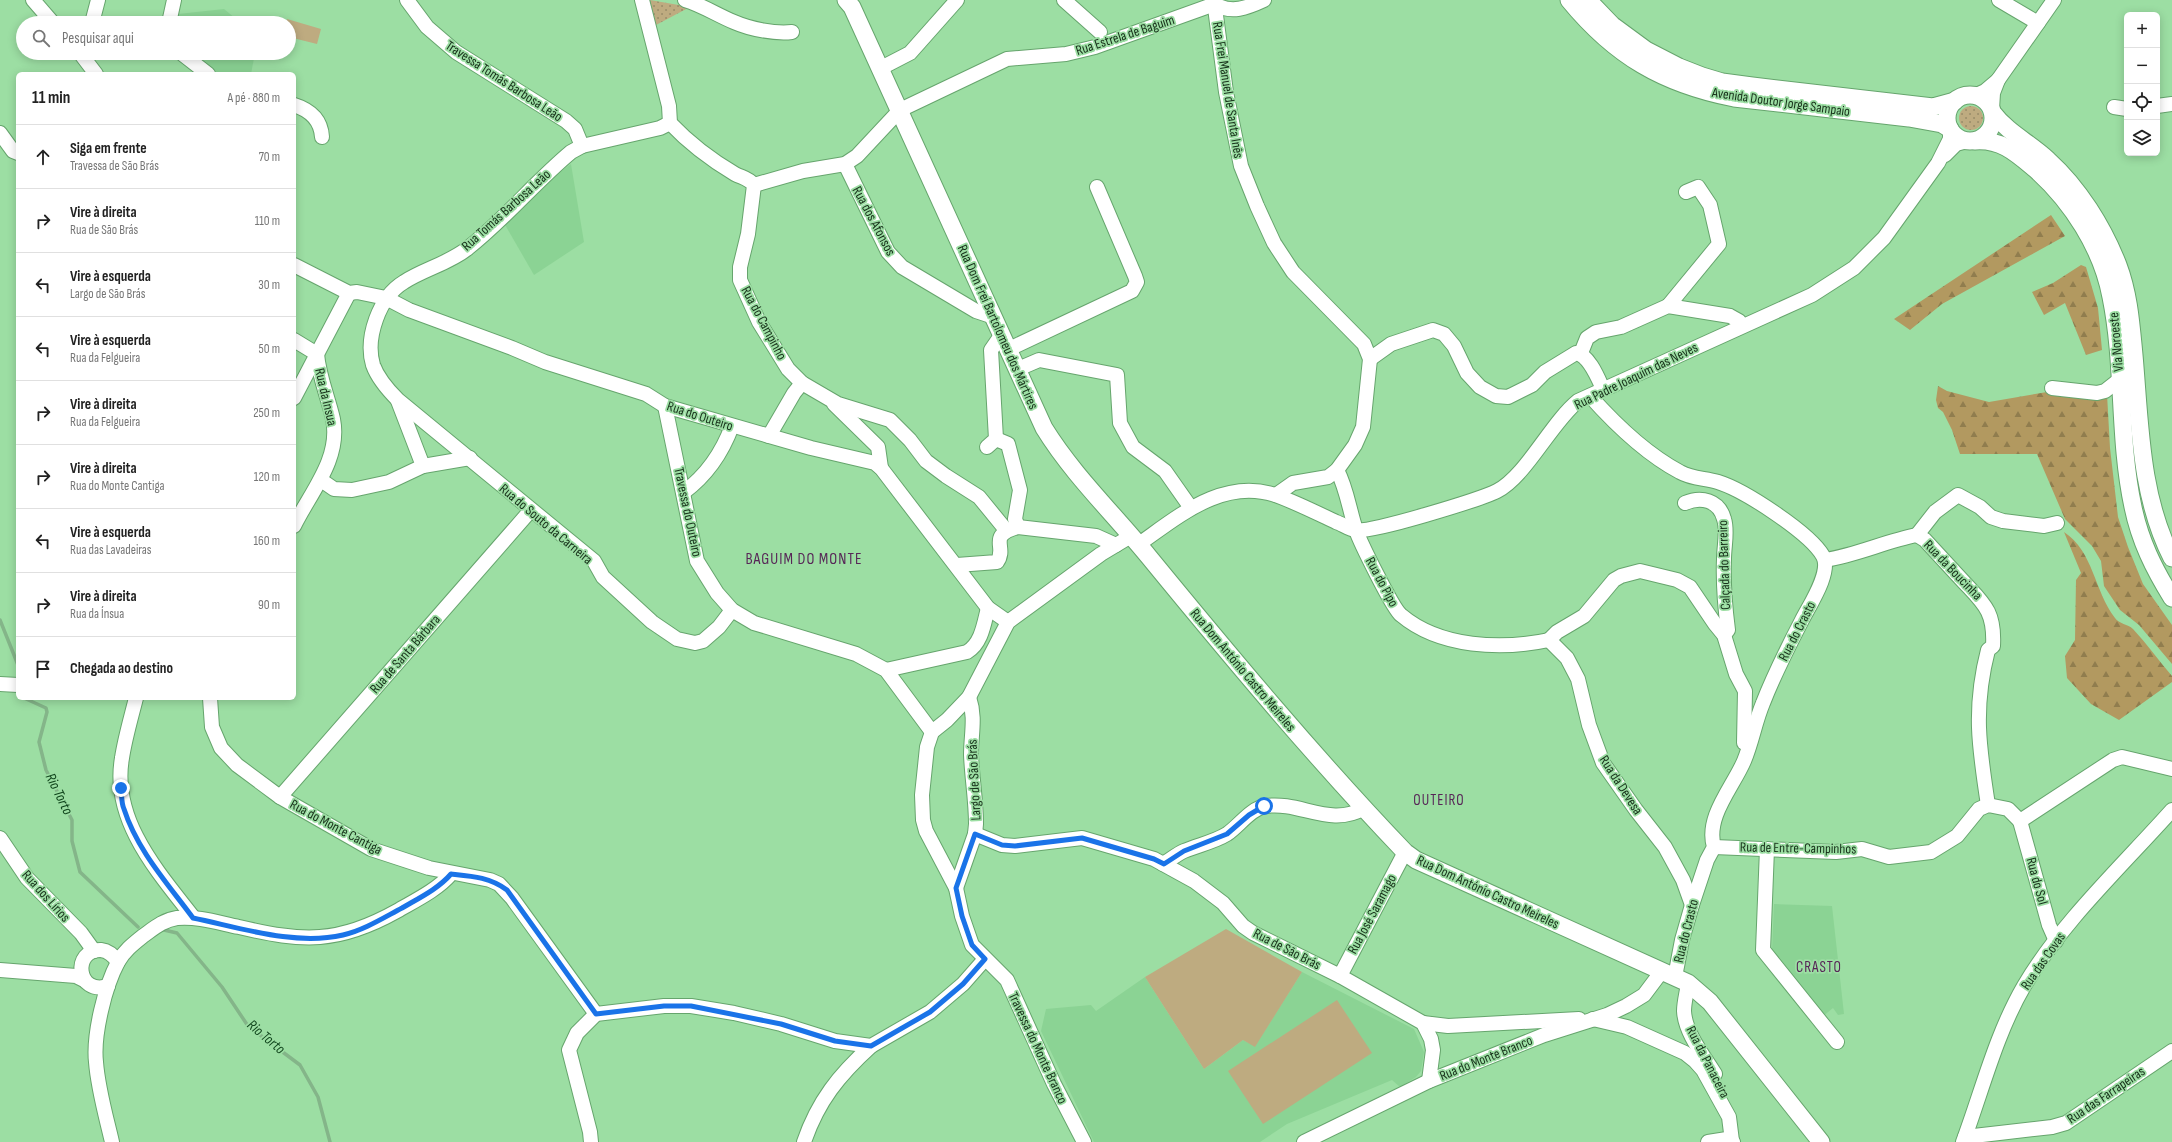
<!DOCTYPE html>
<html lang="pt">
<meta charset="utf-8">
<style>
:root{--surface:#fff;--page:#f2f2f2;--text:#222;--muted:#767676;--line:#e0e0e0}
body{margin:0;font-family:"Sofia Sans Condensed",sans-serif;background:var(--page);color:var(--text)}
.controls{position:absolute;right:12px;top:12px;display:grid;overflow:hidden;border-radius:6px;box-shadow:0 2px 10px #0003}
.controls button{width:36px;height:36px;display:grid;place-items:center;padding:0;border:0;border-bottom:1px solid var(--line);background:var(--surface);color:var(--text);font:20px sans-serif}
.stop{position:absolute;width:12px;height:12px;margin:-9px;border:3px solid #1a73e8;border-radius:50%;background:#fff}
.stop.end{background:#1a73e8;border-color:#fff;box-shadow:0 1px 4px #0008}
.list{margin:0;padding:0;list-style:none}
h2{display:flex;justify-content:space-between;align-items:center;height:52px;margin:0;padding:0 16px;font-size:17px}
h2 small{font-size:13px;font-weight:400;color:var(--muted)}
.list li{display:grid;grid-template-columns:26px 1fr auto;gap:12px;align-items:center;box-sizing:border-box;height:64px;padding:0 16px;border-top:1px solid var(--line)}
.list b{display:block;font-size:15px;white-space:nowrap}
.list p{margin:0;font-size:13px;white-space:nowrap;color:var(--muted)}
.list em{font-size:13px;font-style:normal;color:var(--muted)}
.icon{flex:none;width:22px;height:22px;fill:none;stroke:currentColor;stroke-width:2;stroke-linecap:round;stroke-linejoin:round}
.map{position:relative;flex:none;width:2172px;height:1142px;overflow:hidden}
.search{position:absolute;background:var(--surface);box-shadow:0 2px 10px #0003;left:16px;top:16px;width:280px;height:44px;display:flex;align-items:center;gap:10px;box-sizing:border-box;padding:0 14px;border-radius:22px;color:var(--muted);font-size:15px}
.panel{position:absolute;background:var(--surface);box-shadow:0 2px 10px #0003;left:16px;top:72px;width:280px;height:628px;border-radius:6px}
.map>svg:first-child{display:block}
.built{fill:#8bd394}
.grass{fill:url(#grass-dots)}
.forest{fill:url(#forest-firs)}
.garden{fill:#beab80}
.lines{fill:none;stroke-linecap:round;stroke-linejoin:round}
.stream{stroke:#84b589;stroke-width:3.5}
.minor-casing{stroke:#66a56d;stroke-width:16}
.major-casing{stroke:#66a56d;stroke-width:19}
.minor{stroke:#fff;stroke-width:14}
.major{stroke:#fff;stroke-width:17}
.route{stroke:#1a73e8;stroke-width:5}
.labels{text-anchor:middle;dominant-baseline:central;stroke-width:3.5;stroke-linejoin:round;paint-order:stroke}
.street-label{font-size:14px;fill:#163019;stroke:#9cdea3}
.water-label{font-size:15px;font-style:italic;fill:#11461d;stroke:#9cdea3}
.neighbourhood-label{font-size:15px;letter-spacing:1px;fill:#572657;stroke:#9cdea3}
.quarter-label{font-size:16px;letter-spacing:1px;fill:#572657;stroke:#9cdea3}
</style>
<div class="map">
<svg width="2172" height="1142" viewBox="0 0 2172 1142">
<defs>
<pattern id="grass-dots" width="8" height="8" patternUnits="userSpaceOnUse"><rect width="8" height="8" fill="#beab80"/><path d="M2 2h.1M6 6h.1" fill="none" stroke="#998c68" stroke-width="1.8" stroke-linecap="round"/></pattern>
<pattern id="forest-firs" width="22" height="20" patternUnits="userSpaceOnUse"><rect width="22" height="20" fill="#b29960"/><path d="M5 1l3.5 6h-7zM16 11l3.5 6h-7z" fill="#907d4e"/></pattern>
</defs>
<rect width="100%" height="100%" fill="#9cdea3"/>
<g class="built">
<path d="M 224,9 L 241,23 L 176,23 L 178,14 Z"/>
<path d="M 191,53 L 255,53 L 251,74 L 218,74 Z"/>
<path d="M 571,164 L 584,242 L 534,275 L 504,223 L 555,176 Z"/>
<path d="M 1774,904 L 1832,906 L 1844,1014 L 1838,1015 L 1833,1008 L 1822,1017 L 1772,951 Z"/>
<path d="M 1302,972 L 1414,1029 L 1424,1052 L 1421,1071 L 1416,1077 L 1400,1087 L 1392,1080 L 1287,1124 L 1260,1142 L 1094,1142 L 1041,1031 L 1046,1009 L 1091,1005 L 1096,1011 L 1145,977 L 1204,1069 L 1243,1040 L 1255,1046 Z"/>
</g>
<g class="grass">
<path d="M 650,0 L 690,7 L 656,25 Z"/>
<circle cx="1971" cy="118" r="12"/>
</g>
<g class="forest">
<path d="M 2051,215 L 2065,236 L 1942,304 L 1910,330 L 1894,319 Z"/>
<path d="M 2081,265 L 2086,267 L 2098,308 L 2102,350 L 2086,355 L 2065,303 L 2044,315 L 2032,292 L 2053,283 Z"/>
<path d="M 1938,386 L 1947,391 L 1989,402 L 2053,391 L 2107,394 L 2110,448 L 2118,517 L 2128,547 L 2143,584 L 2172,625 L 2172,664 L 2139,625 L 2120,610 L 2104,586 L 2101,561 L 2092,546 L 2065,519 L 2037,454 L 1960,454 L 1952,430 L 1943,412 L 1938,408 L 1936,400 Z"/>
<path d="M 2064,532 C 2094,552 2094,591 2115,618 C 2119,624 2128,624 2133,629 C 2147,644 2159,661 2172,676 L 2172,682 L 2119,720 L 2091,704 L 2067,678 L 2065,656 L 2075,640 L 2076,580 L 2081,573 Z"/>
</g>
<g class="garden">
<path d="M 287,19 L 321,29 L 317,44 L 289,37 L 289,23 L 286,23 Z"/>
<path d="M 1226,929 L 1302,972 L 1255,1047 L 1243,1040 L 1204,1069 L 1145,977 Z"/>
<path d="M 1337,1000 L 1372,1053 L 1263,1124 L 1228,1071 Z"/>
</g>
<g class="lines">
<g class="stream">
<path d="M 0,620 L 18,665"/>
<path d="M 24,698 L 46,708 L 47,712 L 39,742 L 46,770 L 72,820 L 72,841 L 80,872 L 138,927"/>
<path d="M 164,930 L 177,933 L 222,987 L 248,1026 L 300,1065 L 318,1097 L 330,1142"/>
</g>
<defs>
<g id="minor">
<path d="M 33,0 L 53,23"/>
<path d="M 407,0 L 427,27 L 456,52 L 566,121 L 575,129 L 582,146"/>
<path d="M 642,0 L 669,106 L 670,123 C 688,142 713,161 735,174 C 743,178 748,178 754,185 L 748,234 L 740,267 L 740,280 L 759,322 L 788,369 L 802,383 L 838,404 L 890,420 L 910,440 L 926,461 L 946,476 L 979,497 L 1006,530"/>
<path d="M 685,0 C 702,5 717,15 734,22 C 750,29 775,34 792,32"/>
<path d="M 1064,0 L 1100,32"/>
<path d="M 1214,0 L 1226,92 L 1241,166 L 1257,206 L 1274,243 L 1293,272 L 1364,344 L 1370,359 L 1363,427 L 1355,445 L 1337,470 L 1328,477 L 1293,483 L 1276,495"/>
<path d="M 1999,0 L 2038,23"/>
<path d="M 92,23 L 98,0"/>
<path d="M 169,23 L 174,0"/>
<path d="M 80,53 L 96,74"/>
<path d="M 181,53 L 208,74"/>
<path d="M 881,68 L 910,53 L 957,0"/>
<path d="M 1974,96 L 1985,91 L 1998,80 L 2054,0"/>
<path d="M 294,105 C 310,110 321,120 322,137"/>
<path d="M 2157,106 L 2172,104"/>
<path d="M 2114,107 L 2127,109"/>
<path d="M 1992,109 L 1993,93 L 1998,80"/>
<path d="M 670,123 L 660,128 L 582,146 L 571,152 C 535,182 505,219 468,248 C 450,263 424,269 404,282 C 379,297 365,338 373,365 C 378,379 388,390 398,400 L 594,561 L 603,577 L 652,622 L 677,639 L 695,643 L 703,641 L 719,627 L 732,610"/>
<path d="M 0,133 L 13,151 L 18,153"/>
<path d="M 1945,155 L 1956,144 L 1967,141"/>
<path d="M 845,164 L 888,252 L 902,267 L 976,311 L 994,317"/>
<path d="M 754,185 L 803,171 L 845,164 L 857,156 L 900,110 L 1007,59 L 1066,54 L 1095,47 L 1215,4 C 1231,14 1247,8 1264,0"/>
<path d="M 294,265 L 349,293 L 357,292 L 386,298 L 409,310 L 512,348 L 545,362 L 646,394 L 665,406 L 811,448 L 875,463 L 881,468 L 988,608 L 1008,622"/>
<path d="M 1668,306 L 1719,244 L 1710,205 L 1698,187 L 1686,192"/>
<path d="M 294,340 L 317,354"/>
<path d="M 1009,349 L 1132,291 L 1137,282 L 1135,276 L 1097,187"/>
<path d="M 1581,353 L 1587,338 L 1596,332 L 1621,327 L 1668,306 L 1730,316 L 1739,321 L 1742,326"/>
<path d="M 1370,359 L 1391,344 L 1433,330 L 1444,334 L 1454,346 L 1467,373 L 1480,387 L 1496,396 L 1508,397 L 1532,385 L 1545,372 L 1576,353 C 1589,355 1598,378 1603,389"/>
<path d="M 1018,369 L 1039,360 L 1117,375 L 1120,423 L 1133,447 L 1165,471 L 1191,508"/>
<path d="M 2052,388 L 2097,393 L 2105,391 L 2119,380"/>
<path d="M 1590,396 C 1615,424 1646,454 1680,472 C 1692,479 1705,478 1718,482 C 1744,490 1810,533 1823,556 C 1832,572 1809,606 1802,620 C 1788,647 1774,675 1763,703 C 1755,722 1752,742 1744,761 C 1733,787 1705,817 1714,847 L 1707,860 L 1692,905 L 1682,940 L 1675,977"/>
<path d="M 294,398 L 349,293"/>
<path d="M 398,401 L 423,466"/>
<path d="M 834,404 L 878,447 L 881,468"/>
<path d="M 665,406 L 697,561 L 717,593 L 732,610 L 754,623 L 856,654 L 886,670 L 932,732"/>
<path d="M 769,436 L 794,393 L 802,383"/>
<path d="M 996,439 L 1008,444 L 1020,490 L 1015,519 L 1018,527"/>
<path d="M 987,447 L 996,439 L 991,350 L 1002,334"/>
<path d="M 1337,470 C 1347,489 1349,509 1356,530 C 1360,542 1393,609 1401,615 C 1440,648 1502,650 1549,640"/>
<path d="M 321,480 L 334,489 L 352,490 L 389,482 L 423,466 L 470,458"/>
<path d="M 684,492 C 707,475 722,453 732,426"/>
<path d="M 1685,503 C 1701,496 1719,500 1724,519 C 1728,531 1724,546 1724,559 C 1723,583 1725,607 1728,630 L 1724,635"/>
<path d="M 294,526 C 310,493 341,459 333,419 C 328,397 319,377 317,354"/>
<path d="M 1917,535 L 1925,540 C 1937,553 1949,566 1961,579 C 1983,603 1995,610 1993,646 L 1988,650 C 1973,708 1979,747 1988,805"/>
<path d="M 1917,535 L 1935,512 L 1958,495 L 1980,507 L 1991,517 L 2003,521 L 2044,526 L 2057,523"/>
<path d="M 1139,544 C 1179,516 1225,476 1278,496 C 1297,503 1317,513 1336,522 C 1342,524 1349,529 1355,530 C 1369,534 1481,499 1497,491 C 1526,476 1551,423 1578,401 L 1812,295 L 1854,268 L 1884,238 L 1938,163 L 1950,139 L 1950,129"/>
<path d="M 1825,560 C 1857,555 1886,541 1917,535"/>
<path d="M 957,565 L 997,562 C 1008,547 986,536 1018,527 L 1096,536 L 1116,545"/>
<path d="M 1549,640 L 1557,632 L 1584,616 L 1614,580 L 1621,576 L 1640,571 L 1677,580 L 1690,587 L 1715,624 L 1724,635 L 1736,674 L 1745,691 L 1744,743"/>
<path d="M 1549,640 L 1567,658 L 1578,679 L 1589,725 L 1603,763 L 1636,810 L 1665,847 L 1683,880 L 1692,905"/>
<path d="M 886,670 L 967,652 C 982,643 984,623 988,608"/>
<path d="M 0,684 L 18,685"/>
<path d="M 136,698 C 131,718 125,738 122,758 C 111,820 158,872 193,917"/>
<path d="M 210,698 L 212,727 L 221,748 L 237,765 L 280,797 L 371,849 L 429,868 L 490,880 L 499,884 L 512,898 L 596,1014"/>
<path d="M 280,797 L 531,510"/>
<path d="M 2020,821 L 2049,925 L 2056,941"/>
<path d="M 975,834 L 1002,845 L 1015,846 L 1082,838 L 1154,859 L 1194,881 L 1223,903 L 1243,926 L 1253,933 L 1340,976 L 1423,1023 L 1431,1039 L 1433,1050 L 1429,1081"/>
<path d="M 0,838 L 27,878 L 81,933 L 94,951"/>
<path d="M 1714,847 L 1836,852 L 1862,849 L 1889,857 L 1931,852 L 1957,836 L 1979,809 L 1988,805 L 2008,809 L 2020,821 L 2113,760 L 2122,757 L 2172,769"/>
<path d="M 1767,849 L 1763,950 L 1837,1042"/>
<path d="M 1163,864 C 1170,860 1177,854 1184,851 C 1198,845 1214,842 1227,834 C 1239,826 1251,808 1266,806 C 1300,801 1331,828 1364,808"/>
<path d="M 956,888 L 975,834 L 976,824 C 976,801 972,778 971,755 C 971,734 976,718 969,697"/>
<path d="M 0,970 L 76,976 L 84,980"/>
<path d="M 1340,976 L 1405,852"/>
<path d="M 1688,983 C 1687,992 1684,1002 1684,1011 C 1685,1033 1704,1056 1715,1074"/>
<path d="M 108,986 C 76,996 72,949 101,950 C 109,951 114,956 118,962"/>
<path d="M 1593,1019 L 1627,1027 L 1685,1053 L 1695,1061 L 1703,1070 L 1729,1117 L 1732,1141"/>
<path d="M 1423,1023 L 1448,1026 L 1579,1019"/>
<path d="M 1965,1137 L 2052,1127 L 2066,1123 L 2172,1051"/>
<path d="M 112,1142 C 106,1116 98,1089 96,1062 C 93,1035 105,986 118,962 C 124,951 133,944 143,936 C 153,929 163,920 177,918 C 198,916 219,923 239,927 C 303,942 338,944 397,911 C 416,900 437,890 451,874"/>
<path d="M 591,1142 L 590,1132 L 569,1050 L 577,1033 L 596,1014 L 664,1006 L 691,1006 L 734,1013 L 781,1024 L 835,1041 L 871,1046 L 930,1012 L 963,984 L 985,959"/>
<path d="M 804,1142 C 818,1101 839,1075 871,1046"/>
<path d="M 1084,1142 L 1054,1084 L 1007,980 L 972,945 L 962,916 L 956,888 L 926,831 L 923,820 L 922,795 L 927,747 L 932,732 L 947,720 L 969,697 L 1008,622 L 1101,554 L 1131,536"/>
<path d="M 1304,1142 L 1429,1081 L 1544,1035 L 1607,1015 L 1626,1006 L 1644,995 L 1662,971"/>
<path d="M 1708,1142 L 1727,1139 L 1733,1142"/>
<path d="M 1963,1142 C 1982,1091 1996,1034 2024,986 C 2061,923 2123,865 2172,810"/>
</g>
<g id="major">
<path d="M 846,0 L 852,7 L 1044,428 C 1073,475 1114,514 1149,557 C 1231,657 1315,758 1405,852 L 1416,860 L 1688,983 L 1710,1002 L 1821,1142"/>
<path d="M 1569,0 C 1615,56 1663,84 1734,98 L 1909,118 L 1942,124 L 1950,129"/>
<path d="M 1588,0 L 1612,25 L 1646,50 L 1679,67 L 1702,76 L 1722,82 L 1752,86 L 1933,107 L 1955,101"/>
<circle cx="1970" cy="118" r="23"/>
<path d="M 1993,113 C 2008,133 2030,143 2048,160 C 2079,188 2103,227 2118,265 C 2129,294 2131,324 2134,355 C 2140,423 2140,496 2172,558"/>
<path d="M 1975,141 C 2001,139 2016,153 2035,169 C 2071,201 2102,248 2111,297 C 2125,366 2118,438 2133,507 C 2140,541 2154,569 2172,598"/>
</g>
</defs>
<use href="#minor" class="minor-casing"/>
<use href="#major" class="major-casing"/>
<use href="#minor" class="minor"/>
<use href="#major" class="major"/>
</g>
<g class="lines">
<path class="route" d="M 121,788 C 122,795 121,803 124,809 C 137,850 168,884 193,918 C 241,928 295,946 343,935 C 364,930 383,918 402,908 C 419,898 438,889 451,874 C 471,876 490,877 507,890 L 596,1014 L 664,1006 L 691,1006 L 781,1024 L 835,1041 L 871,1046 L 930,1012 L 963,984 L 985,959 L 972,945 L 962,916 L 956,888 L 975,834 L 1002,845 L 1015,846 L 1082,838 L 1154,859 L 1164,864 L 1184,851 L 1227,834 L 1249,815 L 1264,806"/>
</g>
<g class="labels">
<g class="street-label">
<text transform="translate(1125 35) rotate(-18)">Rua Estrela de Baguim</text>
<text transform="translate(504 81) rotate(33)">Travessa Tomás Barbosa Leão</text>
<text transform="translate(1228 90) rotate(81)">Rua Frei Manuel de Santa Inês</text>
<text transform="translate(1781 102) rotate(8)">Avenida Doutor Jorge Sampaio</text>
<text transform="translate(506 210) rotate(-42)">Rua Tomás Barbosa Leão</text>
<text transform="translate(874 221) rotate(62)">Rua dos Afonsos</text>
<text transform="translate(764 323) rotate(62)">Rua do Campinho</text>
<text transform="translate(998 327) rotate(66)">Rua Dom Frei Bartolomeu dos Mártires</text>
<text transform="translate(2116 342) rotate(-95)">Via Noroeste</text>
<text transform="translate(1636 376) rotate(-26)">Rua Padre Joaquim das Neves</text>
<text transform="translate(326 397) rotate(77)">Rua da Insua</text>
<text transform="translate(700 416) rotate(18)">Rua do Outeiro</text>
<text transform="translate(688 512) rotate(78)">Travessa do Outeiro</text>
<text transform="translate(546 524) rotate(40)">Rua do Souto da Carneira</text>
<text transform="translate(1724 565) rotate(-92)">Calçada do Barreiro</text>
<text transform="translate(1953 570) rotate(46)">Rua da Boucinha</text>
<text transform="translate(1382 582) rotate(62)">Rua do Pipo</text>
<text transform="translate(1797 631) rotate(-63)">Rua do Crasto</text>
<text transform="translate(405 654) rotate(-49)">Rua de Santa Bárbara</text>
<text transform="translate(1243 670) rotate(50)">Rua Dom António Castro Meireles</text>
<text transform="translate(974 780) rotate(-93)">Largo de São Brás</text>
<text transform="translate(1621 785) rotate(57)">Rua da Devesa</text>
<text transform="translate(336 827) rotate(28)">Rua do Monte Cantiga</text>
<text transform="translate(1798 848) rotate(1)">Rua de Entre-Campinhos</text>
<text transform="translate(2037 881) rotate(75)">Rua do Sol</text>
<text transform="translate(1488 892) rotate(25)">Rua Dom António Castro Meireles</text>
<text transform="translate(46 896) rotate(48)">Rua dos Lírios</text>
<text transform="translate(1372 914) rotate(-62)">Rua José Saramago</text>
<text transform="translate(1686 931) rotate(-76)">Rua do Crasto</text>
<text transform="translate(1287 949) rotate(27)">Rua de São Brás</text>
<text transform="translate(2043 961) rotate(-55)">Rua das Covas</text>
<text transform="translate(1038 1048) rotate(65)">Travessa do Monte Branco</text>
<text transform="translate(1486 1058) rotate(-22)">Rua do Monte Branco</text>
<text transform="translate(1708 1062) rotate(63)">Rua da Panaceira</text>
<text transform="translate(2106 1095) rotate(-34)">Rua das Farrapeiras</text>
</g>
<g class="water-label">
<text transform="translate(59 794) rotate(64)">Rio Torto</text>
<text transform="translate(266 1037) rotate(40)">Rio Torto</text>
</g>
<g class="neighbourhood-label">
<text x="1439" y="800">OUTEIRO</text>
<text x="1819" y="967">CRASTO</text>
</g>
<g class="quarter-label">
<text x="804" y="559">BAGUIM DO MONTE</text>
</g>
</g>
</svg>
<div class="controls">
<button>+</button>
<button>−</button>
<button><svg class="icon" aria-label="locate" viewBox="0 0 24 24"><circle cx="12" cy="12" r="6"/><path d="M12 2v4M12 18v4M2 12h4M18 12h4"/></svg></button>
<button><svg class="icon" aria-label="layers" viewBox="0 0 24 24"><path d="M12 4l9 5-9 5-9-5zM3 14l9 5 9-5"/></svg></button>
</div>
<div class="stop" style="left:1264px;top:806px"></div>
<div class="stop end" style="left:121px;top:788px"></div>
<div class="search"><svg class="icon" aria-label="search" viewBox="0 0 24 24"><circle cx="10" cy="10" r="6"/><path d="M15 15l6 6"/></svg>Pesquisar aqui</div>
<section class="panel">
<h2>11 min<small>A pé · 880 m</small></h2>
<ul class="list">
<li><svg class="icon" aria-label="ahead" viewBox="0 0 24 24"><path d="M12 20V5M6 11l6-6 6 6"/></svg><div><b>Siga em frente</b><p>Travessa de São Brás</p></div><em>70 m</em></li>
<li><svg class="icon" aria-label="right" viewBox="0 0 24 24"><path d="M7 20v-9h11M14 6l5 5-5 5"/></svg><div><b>Vire à direita</b><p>Rua de São Brás</p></div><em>110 m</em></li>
<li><svg class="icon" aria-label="left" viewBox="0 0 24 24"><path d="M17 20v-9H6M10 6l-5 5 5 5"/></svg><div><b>Vire à esquerda</b><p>Largo de São Brás</p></div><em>30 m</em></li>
<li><svg class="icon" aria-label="left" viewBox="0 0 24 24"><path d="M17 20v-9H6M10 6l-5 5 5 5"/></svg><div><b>Vire à esquerda</b><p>Rua da Felgueira</p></div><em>50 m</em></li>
<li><svg class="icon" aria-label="right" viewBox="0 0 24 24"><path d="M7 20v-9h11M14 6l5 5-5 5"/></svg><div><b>Vire à direita</b><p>Rua da Felgueira</p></div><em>250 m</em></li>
<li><svg class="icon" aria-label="right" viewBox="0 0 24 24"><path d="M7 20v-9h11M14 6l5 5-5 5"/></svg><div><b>Vire à direita</b><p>Rua do Monte Cantiga</p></div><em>120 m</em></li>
<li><svg class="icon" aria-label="left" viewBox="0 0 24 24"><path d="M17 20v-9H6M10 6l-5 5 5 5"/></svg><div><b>Vire à esquerda</b><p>Rua das Lavadeiras</p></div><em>160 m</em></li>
<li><svg class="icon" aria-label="right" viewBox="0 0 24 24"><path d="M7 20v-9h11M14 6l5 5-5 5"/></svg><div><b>Vire à direita</b><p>Rua da Ínsua</p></div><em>90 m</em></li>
<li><svg class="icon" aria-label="arrive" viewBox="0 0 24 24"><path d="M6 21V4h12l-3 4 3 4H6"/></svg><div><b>Chegada ao destino</b></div></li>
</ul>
</section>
</div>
